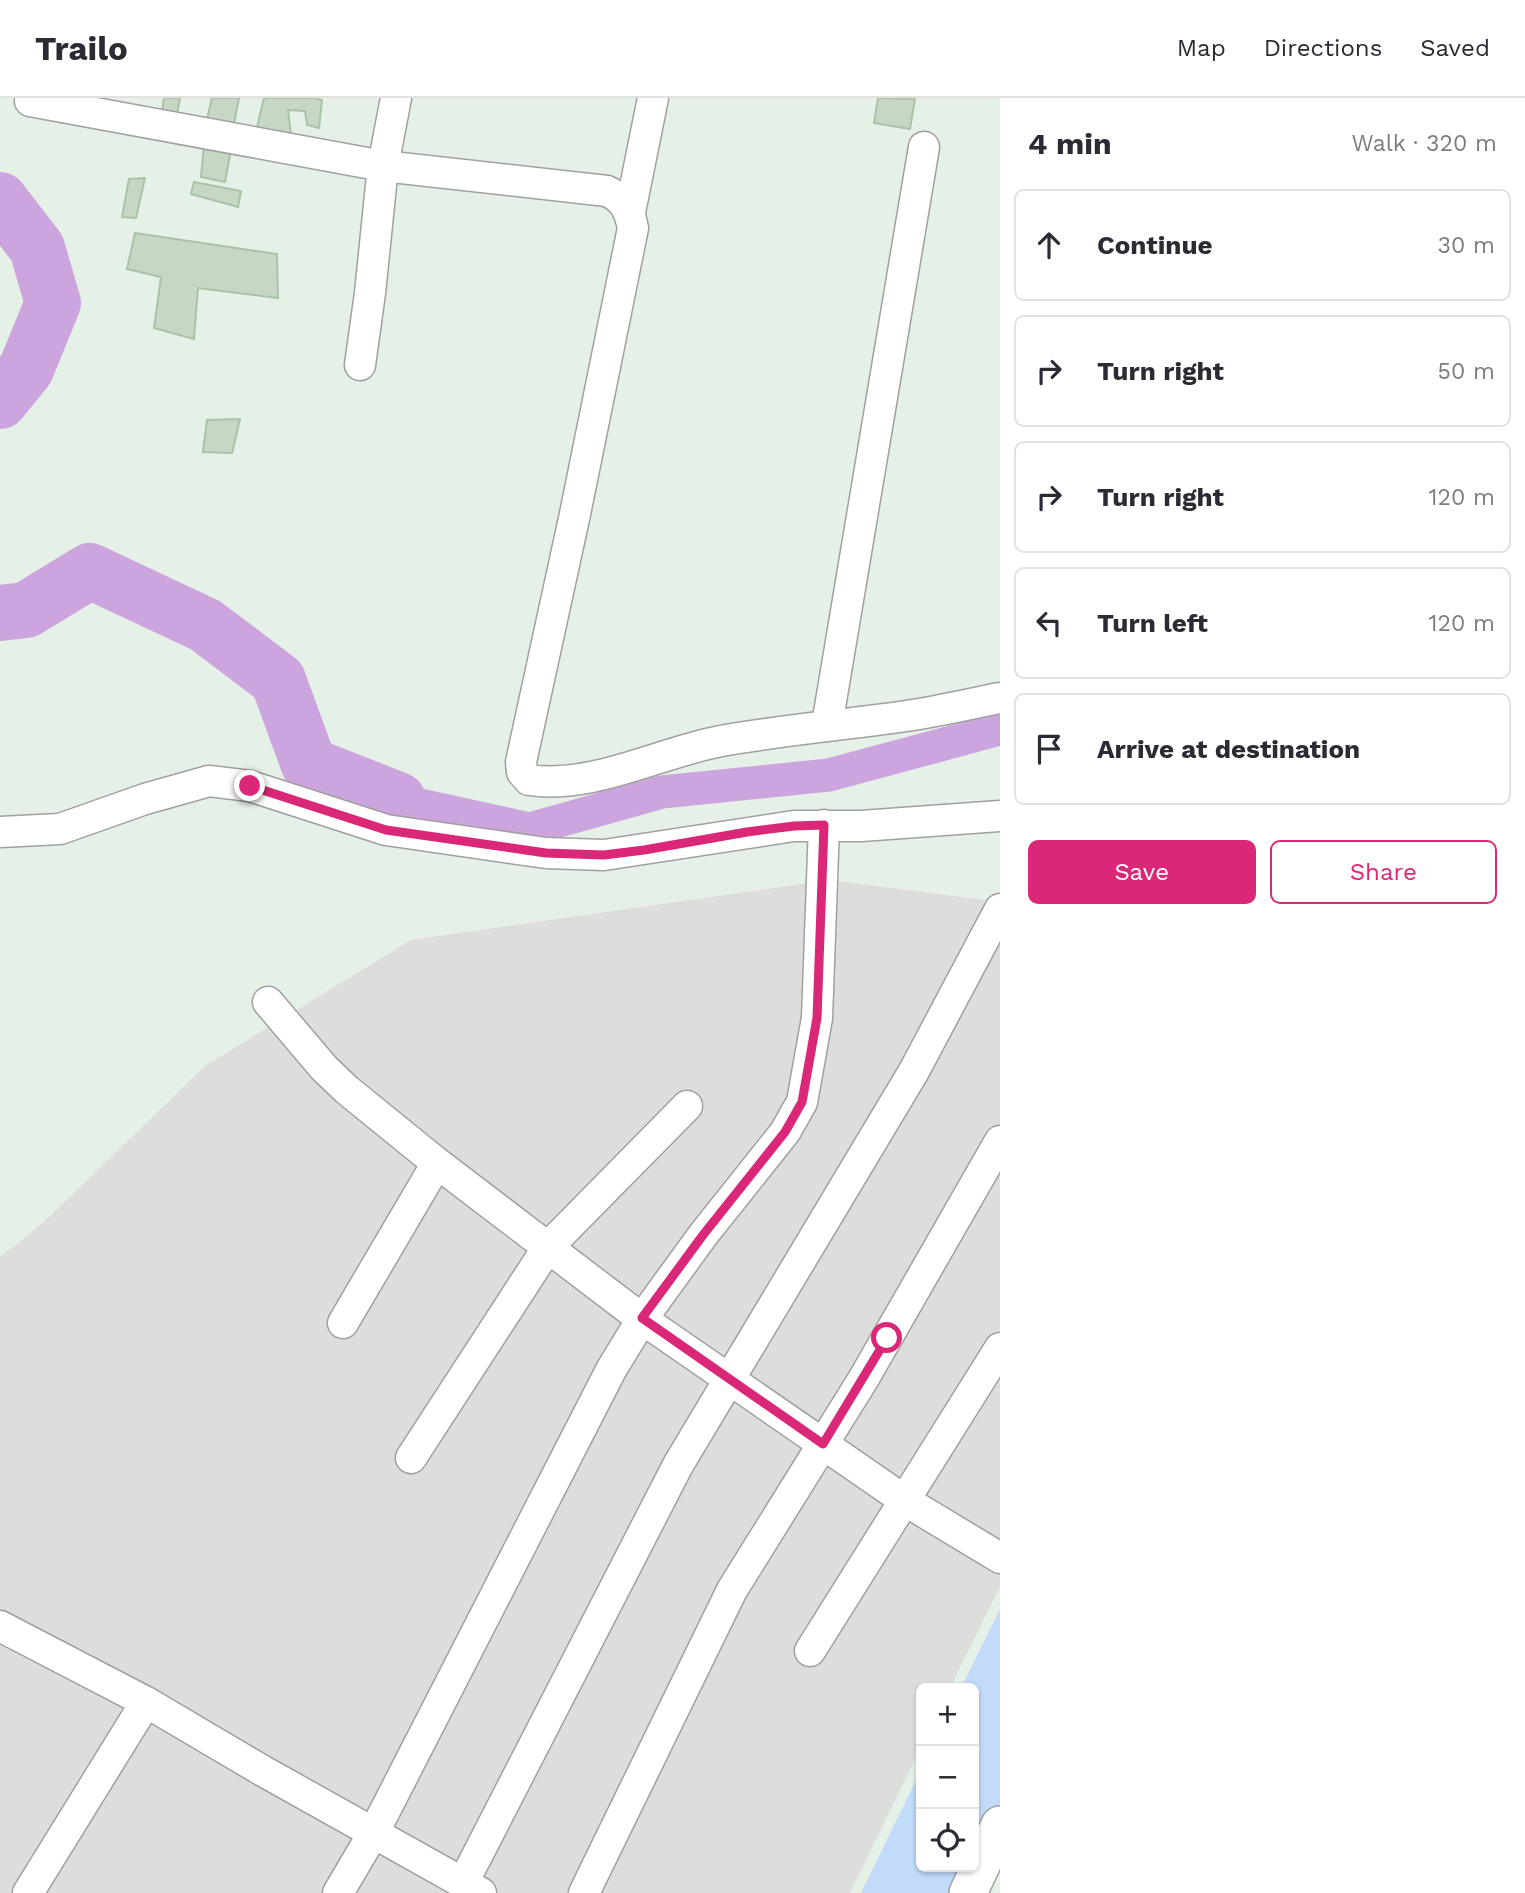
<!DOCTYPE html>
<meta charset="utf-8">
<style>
:root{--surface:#fff;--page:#f7f7f7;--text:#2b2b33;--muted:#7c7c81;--line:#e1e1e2;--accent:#db2777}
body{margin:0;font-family:"Work Sans",sans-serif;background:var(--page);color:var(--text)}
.controls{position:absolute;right:21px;bottom:21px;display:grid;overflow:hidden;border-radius:10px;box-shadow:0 2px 5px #0004}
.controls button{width:63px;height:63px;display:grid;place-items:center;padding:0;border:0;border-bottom:2px solid var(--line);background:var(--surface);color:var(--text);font:35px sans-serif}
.stop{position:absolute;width:21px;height:21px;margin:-16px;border:5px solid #db2777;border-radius:50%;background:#fff}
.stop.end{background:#db2777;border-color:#fff;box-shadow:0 2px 7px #0008}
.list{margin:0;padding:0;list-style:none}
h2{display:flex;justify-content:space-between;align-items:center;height:91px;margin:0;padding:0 28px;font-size:30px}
h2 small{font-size:23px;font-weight:400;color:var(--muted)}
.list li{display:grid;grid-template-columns:46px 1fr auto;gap:21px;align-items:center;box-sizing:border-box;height:112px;margin:0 14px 14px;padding:0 14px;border:2px solid var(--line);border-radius:10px}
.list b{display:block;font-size:26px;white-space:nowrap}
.list em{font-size:23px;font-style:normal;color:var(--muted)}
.actions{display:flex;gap:14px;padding:21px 28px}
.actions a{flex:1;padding:16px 0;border:2px solid var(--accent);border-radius:10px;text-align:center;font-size:24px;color:var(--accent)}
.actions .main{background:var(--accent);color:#fff}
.icon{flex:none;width:38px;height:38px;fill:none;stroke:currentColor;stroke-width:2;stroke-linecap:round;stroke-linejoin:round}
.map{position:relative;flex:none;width:1000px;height:1795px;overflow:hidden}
header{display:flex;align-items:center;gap:42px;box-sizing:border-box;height:98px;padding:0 35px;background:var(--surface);border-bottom:2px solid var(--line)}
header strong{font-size:33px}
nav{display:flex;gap:38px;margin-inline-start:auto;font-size:24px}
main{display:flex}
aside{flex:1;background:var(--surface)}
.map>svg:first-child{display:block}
.residential{fill:#dddddc}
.park{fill:#c2dbfa}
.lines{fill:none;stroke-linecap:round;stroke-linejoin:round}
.canal{stroke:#cda5de;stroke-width:33}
.river{stroke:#cda5de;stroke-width:56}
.building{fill:#c7d7c6;stroke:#aac2a7;stroke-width:2}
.minor-casing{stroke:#a0a0a0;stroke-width:33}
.tertiary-casing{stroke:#a0a0a0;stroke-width:40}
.minor{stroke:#fff;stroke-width:30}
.tertiary{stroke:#fff;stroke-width:37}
.route{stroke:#db2777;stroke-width:9}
</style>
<header>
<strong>Trailo</strong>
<nav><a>Map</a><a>Directions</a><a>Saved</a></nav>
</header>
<main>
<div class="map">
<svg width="1000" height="1795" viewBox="0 0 1000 1795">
<rect width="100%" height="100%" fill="#e5f0e7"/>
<path class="residential" d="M 830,782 L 1000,804 L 1000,1488 L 950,1590 L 921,1590 L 921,1649 L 850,1795 L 0,1795 L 0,1159 L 43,1125 L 205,968 L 411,842 Z"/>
<g class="park">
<path d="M 1000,1511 L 1000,1706 L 974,1762 L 974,1590 L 961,1590 Z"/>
<path d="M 921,1672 L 921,1769 L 971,1769 L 959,1795 L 861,1795 Z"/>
</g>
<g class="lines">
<path class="canal" d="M 398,702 L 530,731 L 662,694 L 829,677 L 1000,631"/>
<g class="river">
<path d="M 0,102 L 37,150 L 53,205 L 26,271 L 0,303"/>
<path d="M 0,515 L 26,512 L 90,473 L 205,527 L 278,582 L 309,667 L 398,702"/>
</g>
</g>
<g class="building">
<path d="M 164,0 L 180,0 L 177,16 L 162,14 Z"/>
<path d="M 212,0 L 239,0 L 234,26 L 207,21 Z"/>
<path d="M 264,0 L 313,0 L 322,2 L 319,30 L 307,27 L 305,13 L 288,12 L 291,37 L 257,29 Z"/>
<path d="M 878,0 L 915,1 L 910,31 L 874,25 Z"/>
<path d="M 204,47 L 231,51 L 225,84 L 201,79 Z"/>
<path d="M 145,80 L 136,120 L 122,119 L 129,81 Z"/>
<path d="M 194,84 L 241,93 L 238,109 L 191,96 Z"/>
<path d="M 135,135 L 277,156 L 278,200 L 198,190 L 194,241 L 154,230 L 161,179 L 127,171 Z"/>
<path d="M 240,321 L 232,355 L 203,354 L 207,322 Z"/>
</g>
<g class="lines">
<defs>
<g id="minor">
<path d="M 30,3 L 383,68 L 607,93 C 624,101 629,111 633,130 L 575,416 L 521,664 L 522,674 L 529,682 C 594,691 658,655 721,643 C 782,632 844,627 906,618 C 937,614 969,606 1000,600"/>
<path d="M 630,114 L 653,0"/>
<path d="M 360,267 L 370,195 L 383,68 L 396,0"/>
<path d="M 827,627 L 924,49"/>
<path d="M 0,734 L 60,731 L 145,701 L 209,683 L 250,688 L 386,732 L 546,755 L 604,757 L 794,728 L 861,728 L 1000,718"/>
<path d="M 268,904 L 324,970 L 347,992 L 437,1065 L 642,1221 L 904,1402 L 1000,1460"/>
<path d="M 343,1225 L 437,1065"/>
<path d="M 411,1360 L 548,1149 L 687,1008"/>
<path d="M 0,1528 L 146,1604 L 263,1673 L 481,1795"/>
<path d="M 810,1553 L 1000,1250"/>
<path d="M 463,1785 L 678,1367 L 914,973 L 1000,811"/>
<path d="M 28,1795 L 146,1604"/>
<path d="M 338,1795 L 374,1734 L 611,1272 L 642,1221 L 703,1137 L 785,1034 L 802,1004 L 817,920 L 824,727"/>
<path d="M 584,1795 L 732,1492 L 864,1280 L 1000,1043"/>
</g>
<path id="tertiary" d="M 968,1795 L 1000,1727"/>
</defs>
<use href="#minor" class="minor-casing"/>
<use href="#tertiary" class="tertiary-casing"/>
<use href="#minor" class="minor"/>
<use href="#tertiary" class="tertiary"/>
</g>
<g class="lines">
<path class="route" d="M 250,688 L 386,732 L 546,755 L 604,757 L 644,752 L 747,734 L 794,728 L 824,727 L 817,920 L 802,1004 L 785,1034 L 703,1137 L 642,1220 L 823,1346 L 887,1240"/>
</g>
</svg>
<div class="controls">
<button>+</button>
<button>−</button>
<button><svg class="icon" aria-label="locate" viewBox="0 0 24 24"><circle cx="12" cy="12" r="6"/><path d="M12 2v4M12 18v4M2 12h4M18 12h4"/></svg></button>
</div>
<div class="stop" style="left:887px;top:1240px"></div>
<div class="stop end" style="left:250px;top:688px"></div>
</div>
<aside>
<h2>4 min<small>Walk · 320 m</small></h2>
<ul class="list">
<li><svg class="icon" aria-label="ahead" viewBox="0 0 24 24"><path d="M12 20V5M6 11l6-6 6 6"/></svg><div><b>Continue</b></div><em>30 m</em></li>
<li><svg class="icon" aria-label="right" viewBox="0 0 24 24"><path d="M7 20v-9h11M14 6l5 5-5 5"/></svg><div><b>Turn right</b></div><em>50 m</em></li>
<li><svg class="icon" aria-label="right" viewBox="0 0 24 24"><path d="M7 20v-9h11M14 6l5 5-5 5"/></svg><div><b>Turn right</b></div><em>120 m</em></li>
<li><svg class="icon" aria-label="left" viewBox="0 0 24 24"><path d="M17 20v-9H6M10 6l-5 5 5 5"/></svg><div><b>Turn left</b></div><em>120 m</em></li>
<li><svg class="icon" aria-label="arrive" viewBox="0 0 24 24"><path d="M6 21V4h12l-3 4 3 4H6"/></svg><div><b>Arrive at destination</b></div></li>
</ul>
<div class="actions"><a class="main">Save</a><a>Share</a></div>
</aside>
</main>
